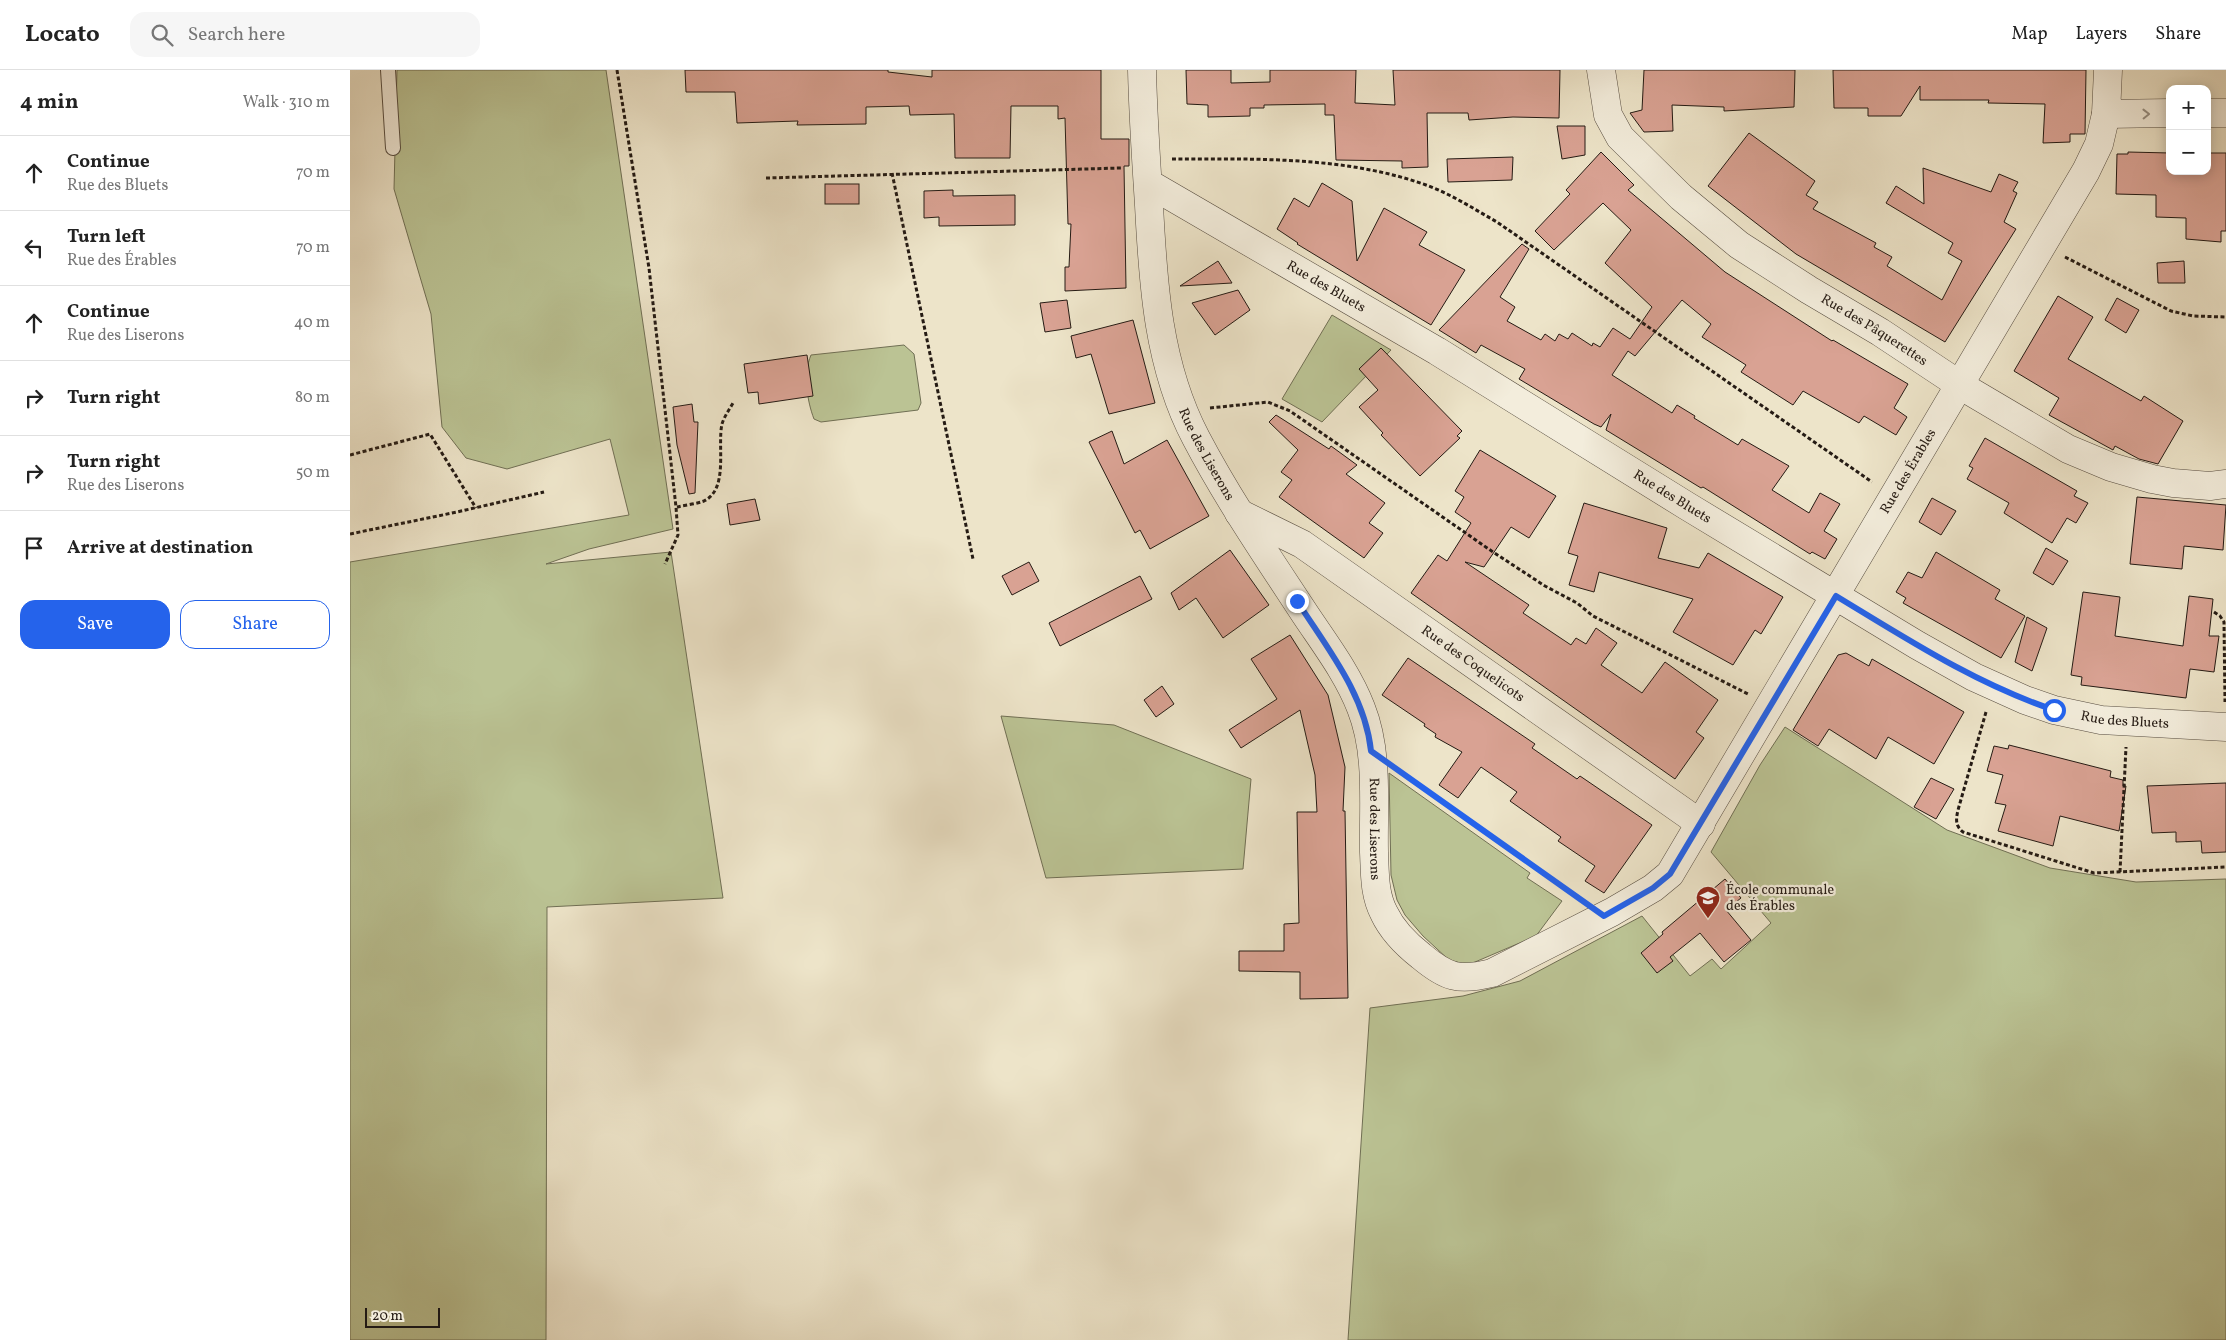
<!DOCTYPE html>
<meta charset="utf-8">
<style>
:root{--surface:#fff;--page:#f6f6f6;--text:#222;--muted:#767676;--line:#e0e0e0;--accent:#2563eb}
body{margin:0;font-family:Vollkorn,serif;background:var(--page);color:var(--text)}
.controls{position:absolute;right:15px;top:15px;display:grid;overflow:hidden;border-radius:10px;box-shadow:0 2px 12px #0003}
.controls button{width:45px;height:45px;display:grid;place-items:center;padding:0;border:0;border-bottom:1px solid var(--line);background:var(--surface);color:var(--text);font:25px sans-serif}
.scale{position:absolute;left:15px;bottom:12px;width:75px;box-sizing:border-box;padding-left:5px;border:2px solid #251b14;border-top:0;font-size:14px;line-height:18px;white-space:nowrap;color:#251b14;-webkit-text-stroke:4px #f3eddc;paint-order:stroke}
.stop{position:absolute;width:15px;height:15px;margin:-11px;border:4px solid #2563eb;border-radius:50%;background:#fff}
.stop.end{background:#2563eb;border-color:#fff;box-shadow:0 1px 5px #0008}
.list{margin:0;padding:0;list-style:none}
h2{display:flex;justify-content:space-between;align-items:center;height:65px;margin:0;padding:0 20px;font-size:21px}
h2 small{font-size:16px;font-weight:400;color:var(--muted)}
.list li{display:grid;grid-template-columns:32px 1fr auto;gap:15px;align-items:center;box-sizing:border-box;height:75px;padding:0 20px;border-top:1px solid var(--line)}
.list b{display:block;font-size:19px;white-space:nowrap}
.list p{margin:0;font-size:16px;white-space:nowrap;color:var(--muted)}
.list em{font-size:16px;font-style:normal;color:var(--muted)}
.actions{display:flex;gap:10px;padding:15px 20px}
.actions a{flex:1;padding:11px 0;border:1px solid var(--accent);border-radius:15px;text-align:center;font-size:18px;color:var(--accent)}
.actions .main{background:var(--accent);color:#fff}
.icon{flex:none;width:28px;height:28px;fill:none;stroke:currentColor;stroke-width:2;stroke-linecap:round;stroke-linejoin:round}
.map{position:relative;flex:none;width:1876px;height:1270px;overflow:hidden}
header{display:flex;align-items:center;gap:30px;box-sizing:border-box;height:70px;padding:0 25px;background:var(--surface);border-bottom:1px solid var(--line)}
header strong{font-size:24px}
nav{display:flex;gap:28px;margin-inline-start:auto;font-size:18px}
.search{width:350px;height:45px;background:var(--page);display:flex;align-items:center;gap:12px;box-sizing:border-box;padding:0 18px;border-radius:15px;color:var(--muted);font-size:19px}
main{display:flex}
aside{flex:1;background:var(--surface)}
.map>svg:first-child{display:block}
.green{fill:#bbc394;stroke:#706f54}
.building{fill:#d9a293;stroke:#251b14}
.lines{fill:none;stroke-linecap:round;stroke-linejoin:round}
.service-casing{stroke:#574d41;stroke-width:16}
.minor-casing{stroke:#574d41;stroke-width:29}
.path{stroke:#251b14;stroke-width:3;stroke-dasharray:4 2.5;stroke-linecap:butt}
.service{stroke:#f3eddc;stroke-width:14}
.minor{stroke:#f3eddc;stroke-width:28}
.oneway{stroke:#968e82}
.route{stroke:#2563eb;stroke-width:6}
.labels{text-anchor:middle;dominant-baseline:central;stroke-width:4.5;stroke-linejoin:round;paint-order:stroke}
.street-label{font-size:14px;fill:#251b14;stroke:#f3eddc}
.poi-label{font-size:14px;fill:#251b14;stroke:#f3eddc;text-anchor:start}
</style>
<header>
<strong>Locato</strong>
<div class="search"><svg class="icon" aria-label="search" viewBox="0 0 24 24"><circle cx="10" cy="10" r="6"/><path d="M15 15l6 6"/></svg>Search here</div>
<nav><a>Map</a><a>Layers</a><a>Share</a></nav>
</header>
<main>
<aside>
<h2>4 min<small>Walk · 310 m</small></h2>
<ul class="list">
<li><svg class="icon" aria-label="ahead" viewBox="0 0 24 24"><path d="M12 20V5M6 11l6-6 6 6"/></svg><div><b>Continue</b><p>Rue des Bluets</p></div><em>70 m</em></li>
<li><svg class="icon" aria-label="left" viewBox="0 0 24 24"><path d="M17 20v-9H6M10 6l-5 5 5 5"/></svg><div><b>Turn left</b><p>Rue des Érables</p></div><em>70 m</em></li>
<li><svg class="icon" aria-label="ahead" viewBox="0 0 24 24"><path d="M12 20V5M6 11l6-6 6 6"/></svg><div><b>Continue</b><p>Rue des Liserons</p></div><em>40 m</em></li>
<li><svg class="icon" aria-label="right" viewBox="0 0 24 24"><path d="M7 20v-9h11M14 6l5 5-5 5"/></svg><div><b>Turn right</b></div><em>80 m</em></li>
<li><svg class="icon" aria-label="right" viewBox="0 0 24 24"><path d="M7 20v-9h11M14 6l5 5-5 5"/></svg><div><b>Turn right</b><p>Rue des Liserons</p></div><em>50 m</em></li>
<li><svg class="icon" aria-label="arrive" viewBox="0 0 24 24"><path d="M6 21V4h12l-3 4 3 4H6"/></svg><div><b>Arrive at destination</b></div></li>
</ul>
<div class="actions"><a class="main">Save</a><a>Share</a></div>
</aside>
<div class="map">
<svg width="1876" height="1270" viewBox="0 0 1876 1270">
<rect width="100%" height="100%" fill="#ede4c9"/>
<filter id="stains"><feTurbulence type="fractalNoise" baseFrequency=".004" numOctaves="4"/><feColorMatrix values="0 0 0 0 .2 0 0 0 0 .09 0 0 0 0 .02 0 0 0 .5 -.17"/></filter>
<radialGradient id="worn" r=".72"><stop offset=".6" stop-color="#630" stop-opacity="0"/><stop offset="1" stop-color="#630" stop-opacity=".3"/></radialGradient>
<g class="green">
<path d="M 47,0 L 256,0 L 323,459 L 239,479 L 196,494 L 321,482 L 373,828 L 197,837 L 196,1270 L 0,1270 L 0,492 L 279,445 L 260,369 L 157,399 L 116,388 L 92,357 L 81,244 L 44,119 Z"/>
<path d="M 982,245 L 1041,280 L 972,352 L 932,329 Z"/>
<path d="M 554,275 L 564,284 L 571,333 L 568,340 L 471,352 L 464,349 C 457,331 453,304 461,285 Z"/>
<path d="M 651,646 L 764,655 L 901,709 L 893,799 L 696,808 Z"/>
<path d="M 1435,657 L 1597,760 L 1700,798 L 1786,812 L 1876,809 L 1876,1270 L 998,1270 L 1020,938 L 1113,926 L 1170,911 L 1292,846 L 1340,906 L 1362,889 L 1371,899 L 1421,853 L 1361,782 L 1410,695 Z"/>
<path d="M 1039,703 L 1180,803 L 1177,808 L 1212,831 L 1186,866 L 1118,895 L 1099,890 L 1073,866 L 1055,845 L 1047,830 L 1041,805 Z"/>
</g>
<g class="building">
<path d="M 335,0 L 538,0 L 538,2 L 582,7 L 582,0 L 751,0 L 751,69 L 779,69 L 779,96 L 774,96 L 776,218 L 715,221 L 715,197 L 719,197 L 721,154 L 718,154 L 715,48 L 708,49 L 708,36 L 661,36 L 660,88 L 605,88 L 604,44 L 560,45 L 559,36 L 516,37 L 516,54 L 447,55 L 448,51 L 387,53 L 385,22 L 336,22 Z"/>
<path d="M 836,0 L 881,0 L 881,13 L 920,12 L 920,0 L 1006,0 L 1005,33 L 1045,35 L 1043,0 L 1210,0 L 1209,48 L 1163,47 L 1119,50 L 1118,43 L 1077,43 L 1078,97 L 1052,98 L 1052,91 L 986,90 L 984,45 L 975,45 L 975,34 L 914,35 L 914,38 L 900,38 L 900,46 L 858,47 L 858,35 L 837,34 Z"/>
<path d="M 1294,0 L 1445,0 L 1444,37 L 1374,41 L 1374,37 L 1322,35 L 1323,61 L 1294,62 L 1280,43 L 1292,40 Z"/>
<path d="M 1483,0 L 1736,0 L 1735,64 L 1720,64 L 1720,72 L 1693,73 L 1695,34 L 1638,33 L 1639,30 L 1570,30 L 1570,16 L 1551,46 L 1518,46 L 1518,38 L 1484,38 Z"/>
<path d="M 1207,56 L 1235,56 L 1235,85 L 1212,89 Z"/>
<path d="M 1399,63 L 1465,111 L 1456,125 L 1468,132 L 1463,139 L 1526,173 L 1524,177 L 1542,187 L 1537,196 L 1592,230 L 1612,191 L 1598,183 L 1603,173 L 1536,133 L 1546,116 L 1574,134 L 1573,98 L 1641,122 L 1649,104 L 1668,112 L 1663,121 L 1667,123 L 1654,152 L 1666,159 L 1595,272 L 1446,184 L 1358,116 Z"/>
<path d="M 1251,82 L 1284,115 L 1278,120 L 1375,202 L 1482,271 L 1483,270 L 1558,314 L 1544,338 L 1557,347 L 1546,365 L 1514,346 L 1509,353 L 1453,321 L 1443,335 L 1391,302 L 1396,295 L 1352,267 L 1361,254 L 1332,230 L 1285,286 L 1278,281 L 1262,305 L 1322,343 L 1327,335 L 1345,346 L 1344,348 L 1388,375 L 1392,369 L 1439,396 L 1422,420 L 1459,443 L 1470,423 L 1490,434 L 1474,461 L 1487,469 L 1475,489 L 1462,482 L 1460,484 L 1353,417 L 1351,418 L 1256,360 L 1261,344 L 1251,357 L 1244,354 L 1169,309 L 1175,299 L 1131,275 L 1126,283 L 1089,260 L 1172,174 L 1179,179 L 1150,227 L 1165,237 L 1157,251 L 1191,270 L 1195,264 L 1205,271 L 1209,264 L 1218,269 L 1222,263 L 1242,276 L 1243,273 L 1250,277 L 1263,258 L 1280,269 L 1302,237 L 1255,193 L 1281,160 L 1253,133 L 1204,180 L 1185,161 L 1220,124 L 1216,120 Z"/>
<path d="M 1778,82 L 1820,83 L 1818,101 L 1857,101 L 1857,83 L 1876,83 L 1876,161 L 1871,161 L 1871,172 L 1836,169 L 1836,148 L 1806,147 L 1806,125 L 1766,124 L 1767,84 L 1778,84 Z"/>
<path d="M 1163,87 L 1162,110 L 1098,112 L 1097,89 Z"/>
<path d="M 972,113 L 1002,131 L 1007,191 L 1034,138 L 1077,162 L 1069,175 L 1115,200 L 1081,255 L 947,174 L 948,173 L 927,159 L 944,128 L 959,137 Z"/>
<rect x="475" y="114" width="34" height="20"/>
<path d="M 603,120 L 603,126 L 665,125 L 665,155 L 589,156 L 589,147 L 574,148 L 574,121 Z"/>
<path d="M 868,191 L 882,213 L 830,216 Z"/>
<path d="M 1834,191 L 1835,213 L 1808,213 L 1807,193 Z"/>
<path d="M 888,220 L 900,240 L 865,265 L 842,233 Z"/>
<path d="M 1708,226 L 1743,247 L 1718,289 L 1791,331 L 1794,326 L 1833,351 L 1808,394 L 1789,389 L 1765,376 L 1763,380 L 1699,345 L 1709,328 L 1664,301 Z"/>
<path d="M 1767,228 L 1789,240 L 1776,263 L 1755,250 Z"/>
<path d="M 717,230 L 721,258 L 695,262 L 690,233 Z"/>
<path d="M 783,250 L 805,333 L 759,344 L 741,284 L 726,288 L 721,266 Z"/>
<path d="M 1031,278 L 1112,361 L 1107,366 L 1110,368 L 1070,406 L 1031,365 L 1033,363 L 1009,337 L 1028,320 L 1009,299 Z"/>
<path d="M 457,285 L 463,326 L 409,334 L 408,322 L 398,323 L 394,294 Z"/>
<path d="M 342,334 L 344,352 L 348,352 L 345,423 L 339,424 L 327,375 L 323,337 Z"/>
<path d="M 926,345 L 979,379 L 981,376 L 1007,395 L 996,404 L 1035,433 L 1019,453 L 1033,463 L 1014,488 L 929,427 L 942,410 L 931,402 L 948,380 L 919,352 Z"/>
<path d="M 762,361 L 774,394 L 817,370 L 859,446 L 800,479 L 790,460 L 785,463 L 739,372 Z"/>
<path d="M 1635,368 L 1727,421 L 1724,426 L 1738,433 L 1726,453 L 1717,448 L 1702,473 L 1654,443 L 1659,433 L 1617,409 L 1623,398 L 1619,396 Z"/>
<path d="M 1130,380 L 1206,426 L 1179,468 L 1161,457 L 1134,497 L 1115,492 L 1179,535 L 1173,543 L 1221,575 L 1226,568 L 1236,574 L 1246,558 L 1267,573 L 1251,595 L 1292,623 L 1315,592 L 1368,630 L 1346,662 L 1354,668 L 1325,709 L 1061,523 L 1088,485 L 1097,491 L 1121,453 L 1105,442 L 1114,427 L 1105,421 Z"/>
<path d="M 1787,427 L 1876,435 L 1873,480 L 1834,476 L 1832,499 L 1780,494 Z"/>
<path d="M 1582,428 L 1606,441 L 1591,465 L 1569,452 Z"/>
<path d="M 405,429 L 410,450 L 380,455 L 377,434 Z"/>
<path d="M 1234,433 L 1317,458 L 1308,488 L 1349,498 L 1358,483 L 1433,527 L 1411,564 L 1405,560 L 1383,595 L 1323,562 L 1343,529 L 1249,502 L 1244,522 L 1219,515 L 1228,486 L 1218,483 Z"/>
<path d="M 1696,478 L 1718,491 L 1703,515 L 1683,503 Z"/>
<path d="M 880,480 L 919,535 L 873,568 L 846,528 L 829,540 L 821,523 Z"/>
<path d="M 1586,482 L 1650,520 L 1645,529 L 1675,546 L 1651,588 L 1553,533 L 1556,528 L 1546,522 L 1558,502 L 1572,508 Z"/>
<path d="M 679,492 L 689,511 L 662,525 L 652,506 Z"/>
<path d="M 790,506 L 802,529 L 710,576 L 699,553 Z"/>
<path d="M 1733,522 L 1770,527 L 1765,566 L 1833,576 L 1839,526 L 1863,529 L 1859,566 L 1869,566 L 1864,602 L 1840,599 L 1836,628 L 1731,615 L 1732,607 L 1721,605 Z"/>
<path d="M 1677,547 L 1697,558 L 1682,601 L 1665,592 Z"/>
<path d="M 940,565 L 978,625 L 995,697 L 993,741 L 995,741 L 998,928 L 950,929 L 950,902 L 889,901 L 889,881 L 934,881 L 934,854 L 949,853 L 947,742 L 967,742 L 965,705 L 950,640 L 891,678 L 879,660 L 927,629 L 901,589 Z"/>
<path d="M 1496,583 L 1519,596 L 1522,589 L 1614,642 L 1584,694 L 1538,667 L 1526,689 L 1479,659 L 1468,676 L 1443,660 L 1488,585 Z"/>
<path d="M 1058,588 L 1185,674 L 1182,678 L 1227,709 L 1230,706 L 1302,755 L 1254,823 L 1235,811 L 1245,796 L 1208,771 L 1211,767 L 1160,731 L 1167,722 L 1131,697 L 1108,728 L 1089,715 L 1112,682 L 1085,667 L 1086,664 L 1074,656 L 1075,654 L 1032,625 Z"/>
<path d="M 812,616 L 824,634 L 806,647 L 794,630 Z"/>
<path d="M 1659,675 L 1761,701 L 1760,707 L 1773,710 L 1773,716 L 1776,716 L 1769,761 L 1710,746 L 1703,776 L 1648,761 L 1656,735 L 1645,733 L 1653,705 L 1637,701 L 1644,676 L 1658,679 Z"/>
<path d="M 1581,708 L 1604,719 L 1586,749 L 1564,737 Z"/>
<path d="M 1876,713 L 1876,782 L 1852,783 L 1851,771 L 1826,772 L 1826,762 L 1802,763 L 1797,716 Z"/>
<path d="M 1375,809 L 1391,828 L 1376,840 L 1401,870 L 1374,892 L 1350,863 L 1320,887 L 1323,891 L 1307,903 L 1291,883 L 1313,864 L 1312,862 Z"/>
</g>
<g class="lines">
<defs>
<path id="service" d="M 38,0 L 43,78"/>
<g id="minor">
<path id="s1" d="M 792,0 C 793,45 796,90 799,135 C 803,214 808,296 846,368 C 878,429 917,486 955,544 C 975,574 998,604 1011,638 C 1029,683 1023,735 1024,782 C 1025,803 1024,824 1034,843 C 1042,860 1057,875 1071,886 C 1097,908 1109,911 1142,903 L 1262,842 L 1303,818 L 1320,804 L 1736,101 L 1749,74 L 1756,44"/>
<path id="s2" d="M 1251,0 L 1258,45 L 1270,67 L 1331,127 L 1389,175 L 1459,220 L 1530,262 L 1613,317 L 1718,379 L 1761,397 L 1802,409 L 1823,413 L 1860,416 L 1876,414"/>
<path d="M 1758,0 L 1756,44 L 1820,43"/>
<path d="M 1857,43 L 1876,43"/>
<path id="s3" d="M 798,113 L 1087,281 L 1337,436 L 1567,575 L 1624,607 L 1675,630 L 1704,640 L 1751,650 L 1876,657"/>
<path id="s4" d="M 889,443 L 952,474 L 1351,754"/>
</g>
</defs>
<use href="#service" class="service-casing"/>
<use href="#minor" class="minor-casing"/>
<g class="path">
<path d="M 267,0 L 299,198 L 326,437 L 328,465 L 315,494"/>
<path d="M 822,89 C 906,89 995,86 1076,115 C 1101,124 1124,139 1147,152 L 1522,412"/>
<path d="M 542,103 L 623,489"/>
<path d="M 416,108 L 771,98"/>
<path d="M 1715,187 L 1821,241 L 1843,246 L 1876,247"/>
<path d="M 860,338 L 918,332 L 940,341 L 1143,482 L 1195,516 L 1227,533 L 1243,546 L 1398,624"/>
<path d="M 0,385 L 80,364 L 126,438"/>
<path d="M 327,437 C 335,435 346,434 354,431 C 379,419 367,376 372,354 C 374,347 379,340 383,333"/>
<path d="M 0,464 L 107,442 L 194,422"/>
<path d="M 1864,542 L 1870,546 L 1874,552 L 1875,632"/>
<path d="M 1636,642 L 1608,740 C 1606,749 1605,756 1613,762 L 1744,803 L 1876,797"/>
<path d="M 1050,702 L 1231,830"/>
<path d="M 1770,802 L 1776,677"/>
</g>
<use href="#service" class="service"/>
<use href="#minor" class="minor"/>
</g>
<defs><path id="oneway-chevron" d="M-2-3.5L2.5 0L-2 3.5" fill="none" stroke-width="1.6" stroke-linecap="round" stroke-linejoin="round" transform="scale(1.25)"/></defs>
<use class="oneway" href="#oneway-chevron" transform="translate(1796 44) rotate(-1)"/>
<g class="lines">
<path class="route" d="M 947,531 C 977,578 1015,624 1021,681 L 1254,846 L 1303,818 L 1320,804 L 1486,526 C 1557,569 1626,614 1704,640"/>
</g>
<defs>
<symbol id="school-pin" viewBox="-11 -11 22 30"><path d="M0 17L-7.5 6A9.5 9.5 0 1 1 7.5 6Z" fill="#8f2418" stroke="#f3eddc"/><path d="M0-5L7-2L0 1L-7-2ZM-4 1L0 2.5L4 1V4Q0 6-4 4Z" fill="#fff"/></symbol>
</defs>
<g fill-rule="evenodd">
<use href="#school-pin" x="1344" y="814" width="28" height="38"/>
</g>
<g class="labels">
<g class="street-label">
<text stroke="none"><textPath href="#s3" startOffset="206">Rue des Bluets</textPath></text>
<text stroke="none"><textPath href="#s2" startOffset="391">Rue des Pâquerettes</textPath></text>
<text stroke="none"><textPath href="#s1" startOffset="394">Rue des Liserons</textPath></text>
<text stroke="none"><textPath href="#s1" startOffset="1706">Rue des Érables</textPath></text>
<text stroke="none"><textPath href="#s3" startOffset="611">Rue des Bluets</textPath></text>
<text stroke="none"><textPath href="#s4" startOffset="279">Rue des Coquelicots</textPath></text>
<text stroke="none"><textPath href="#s3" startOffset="1121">Rue des Bluets</textPath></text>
<text stroke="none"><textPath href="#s1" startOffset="814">Rue des Liserons</textPath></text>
</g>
<g class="poi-label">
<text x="1376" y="820">École communale<tspan x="1376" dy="16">des Érables</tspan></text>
</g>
</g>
<rect width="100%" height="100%" filter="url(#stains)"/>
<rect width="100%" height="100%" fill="url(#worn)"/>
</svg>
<div class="controls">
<button>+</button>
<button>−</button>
</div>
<div class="scale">20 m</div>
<div class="stop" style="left:1704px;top:640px"></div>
<div class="stop end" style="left:947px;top:531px"></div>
</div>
</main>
